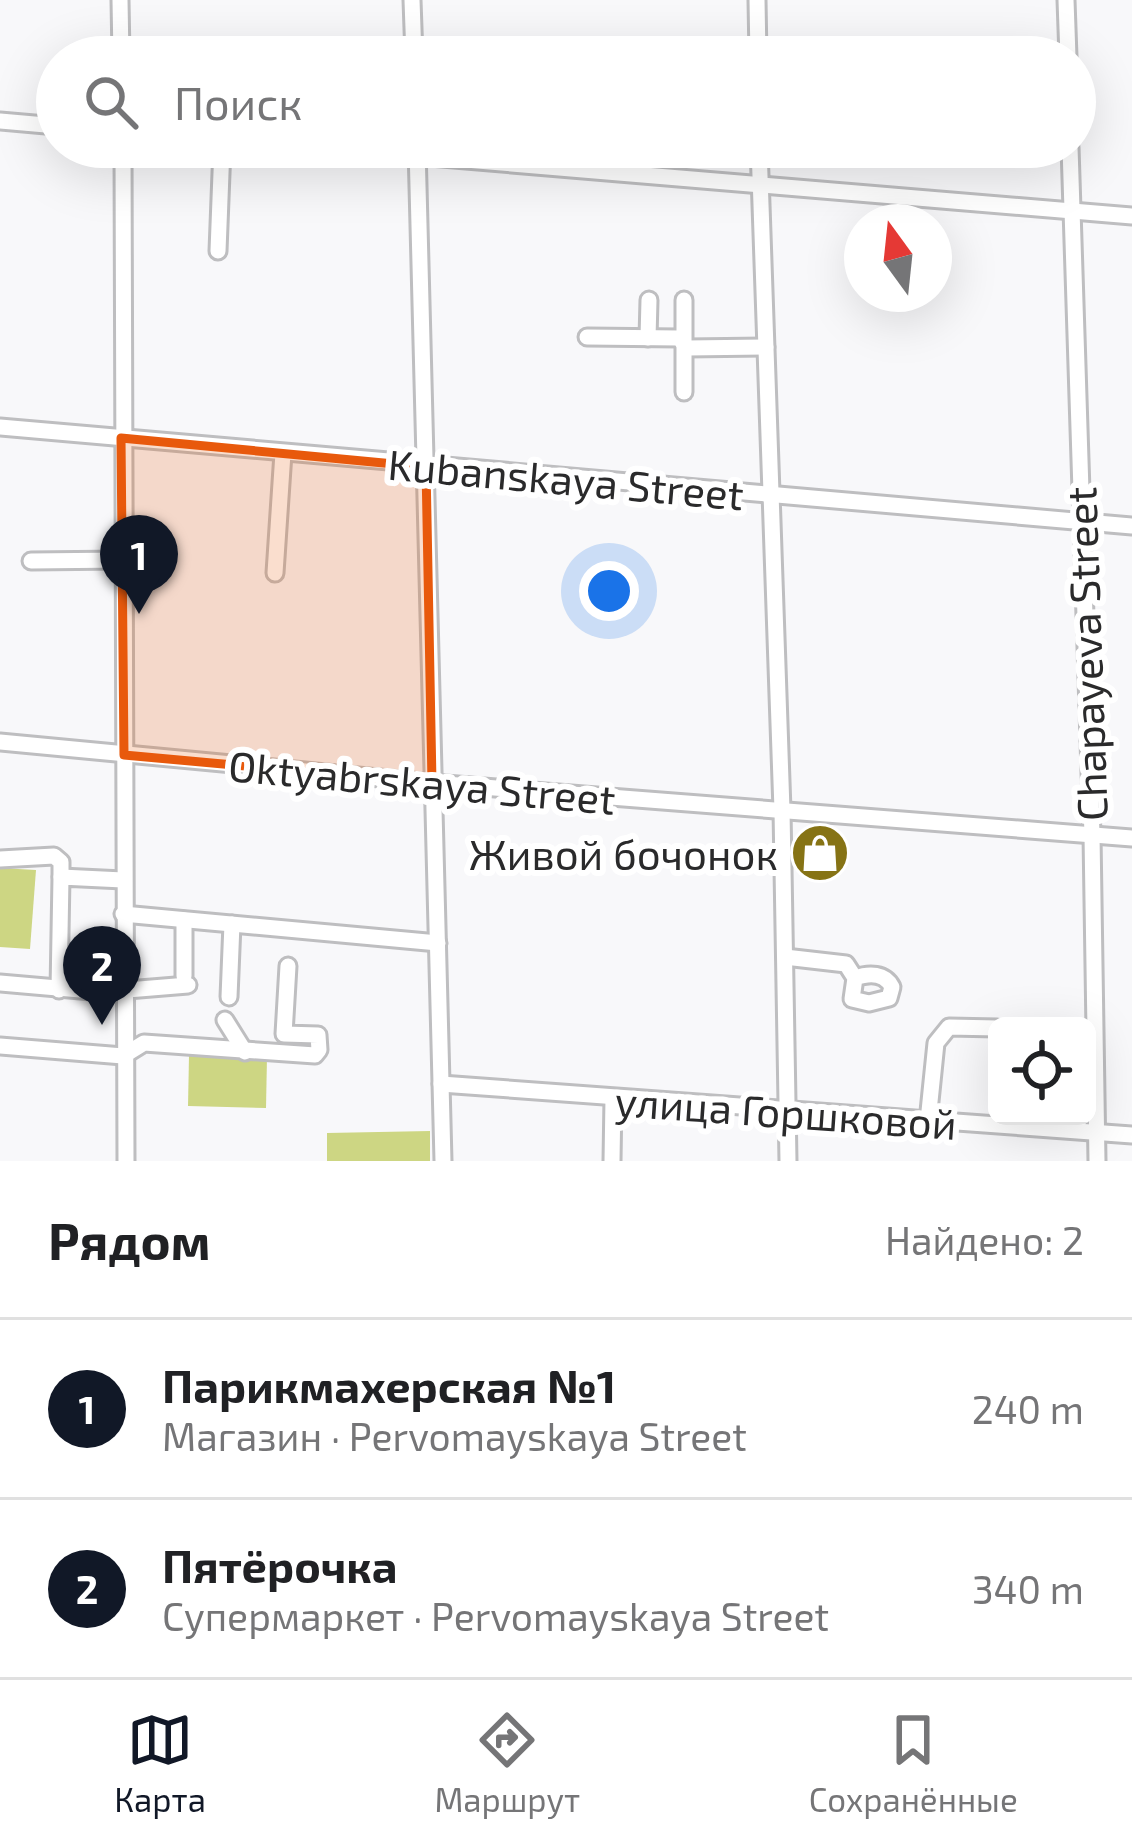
<!DOCTYPE html>
<html lang="ru">
<meta charset="utf-8">
<style>
:root{--surface:#fff;--page:#f6f6f6;--text:#202124;--muted:#757577;--line:#e0e0e0;--accent:#111827}
body{margin:0;font-family:"Exo 2",sans-serif;background:var(--page);color:var(--text)}
.controls{position:absolute;right:36px;bottom:36px;display:grid;overflow:hidden;border-radius:18px;box-shadow:0 12px 48px #0002}
.controls button{width:108px;height:108px;display:grid;place-items:center;padding:0;border:0;border-bottom:3px solid var(--line);background:var(--surface);color:var(--text);font:60px sans-serif}
.compass{position:absolute;left:844px;top:204px;width:108px;height:108px;border-radius:50%;background:var(--surface);box-shadow:0 12px 48px #0002;rotate:345deg}
.you{position:absolute;left:609px;top:591px;width:42px;height:42px;margin:-30px;border:9px solid #fff;border-radius:50%;background:#1a73e8;box-shadow:0 0 0 18px #1a73e833}
.badge{display:grid;place-items:center;width:78px;height:78px;border-radius:50%;background:var(--accent);color:#fff;font-size:39px;font-weight:700}
.pin{position:absolute;translate:-50% -99px;filter:drop-shadow(0 3px 6px #0008)}
.pin::after{content:'';position:absolute;top:63px;width:42px;height:36px;background:inherit;clip-path:polygon(0 0,100% 0,50% 100%)}
.list{margin:0;padding:0;list-style:none}
h2{display:flex;justify-content:space-between;align-items:center;height:156px;margin:0;padding:0 48px;font-size:51px}
h2 small{font-size:39px;font-weight:400;color:var(--muted)}
.list li{display:grid;grid-template-columns:78px 1fr auto;gap:36px;align-items:center;box-sizing:border-box;height:180px;padding:0 48px;border-top:3px solid var(--line)}
.list b{display:block;font-size:45px;white-space:nowrap}
.list p{margin:0;font-size:39px;white-space:nowrap;color:var(--muted)}
.list em{font-size:39px;font-style:normal;color:var(--muted)}
.icon{flex:none;width:66px;height:66px;fill:none;stroke:currentColor;stroke-width:2;stroke-linecap:round;stroke-linejoin:round}
.map{position:relative;flex:none;width:1132px;height:1161px;overflow:hidden}
.search{position:absolute;background:var(--surface);box-shadow:0 12px 48px #0002;left:36px;right:36px;top:36px;height:132px;display:flex;align-items:center;gap:30px;box-sizing:border-box;padding:0 42px;border-radius:66px;color:var(--muted);font-size:45px}
.sheet{height:516px;background:var(--surface)}
nav{display:flex;justify-content:space-around;align-items:center;box-sizing:border-box;height:168px;border-top:3px solid var(--line);background:var(--surface);font-size:33px;color:var(--muted)}
nav a{display:grid;justify-items:center;gap:6px}
nav .on{color:var(--accent)}
.map>svg:first-child{display:block}
.green{fill:#cdd683}
.lines{fill:none;stroke-linecap:round;stroke-linejoin:round}
.minor-casing{stroke:#bebec0;stroke-width:21}
.minor{stroke:#fff;stroke-width:15}
.marked{fill:#e8590c;fill-opacity:0.2;stroke:#e8590c;stroke-width:9;stroke-linejoin:round}
.labels{text-anchor:middle;dominant-baseline:central;stroke-width:12;stroke-linejoin:round;paint-order:stroke}
.street-label{font-size:42px;fill:#2a2a2b;stroke:#fff}
.poi-label{font-size:42px;fill:#2a2a2b;stroke:#fff;text-anchor:end}
</style>
<div class="map">
<svg width="1132" height="1161" viewBox="0 0 1132 1161">
<rect width="100%" height="100%" fill="#f8f8fa"/>
<g class="green">
<path d="M 0,868 L 36,870 L 30,949 L 0,947 Z"/>
<path d="M 189,1056 L 267,1057 L 266,1108 L 188,1106 Z"/>
<path d="M 430,1131 L 430,1161 L 327,1161 L 327,1133 Z"/>
</g>
<g class="lines">
<defs>
<g id="minor">
<path d="M 120,0 L 121,57"/>
<path d="M 412,0 L 414,57"/>
<path d="M 757,0 L 758,57"/>
<path d="M 1066,0 L 1068,57"/>
<path d="M 228,57 L 229,48"/>
<path d="M 0,121 L 57,126"/>
<path d="M 123,147 L 126,1161"/>
<path d="M 310,147 L 1132,216"/>
<path d="M 417,147 L 443,1161"/>
<path d="M 759,147 L 782,810 L 788,1161"/>
<path d="M 1070,147 L 1092,835 L 1097,1161"/>
<path d="M 218,251 L 222,147"/>
<path d="M 587,337 L 679,338 L 687,348 L 766,347"/>
<path d="M 648,338 L 649,300"/>
<path d="M 684,392 L 684,300"/>
<path d="M 0,427 L 1132,526"/>
<path d="M 31,561 L 122,560"/>
<path d="M 275,573 L 283,453"/>
<path d="M 0,742 L 432,783 L 1132,838"/>
<path d="M 0,859 L 54,856 L 61,862 L 61,877"/>
<path d="M 123,914 L 438,943"/>
<path d="M 184,920 L 184,976"/>
<path d="M 785,957 L 846,964 L 855,978 L 852,999 L 869,1003 L 889,998 L 892,987 C 885,973 869,973 855,978"/>
<path d="M 0,983 L 103,992 L 188,985"/>
<path d="M 59,990 L 61,877 L 123,880"/>
<path d="M 229,997 L 232,924"/>
<path d="M 225,1020 L 245,1052"/>
<path d="M 0,1046 L 123,1056 L 144,1043 L 315,1055 L 319,1050 L 318,1035 L 284,1034 L 288,966"/>
<path d="M 441,1084 L 1132,1135"/>
<path d="M 928,1121 L 936,1043 L 949,1027 L 997,1028"/>
<path d="M 612,1161 L 613,1098"/>
</g>
</defs>
<use href="#minor" class="minor-casing"/>
<use href="#minor" class="minor"/>
</g>
<path class="marked" d="M 121,438 L 426,467 L 432,783 L 124,755 Z"/>
<defs>
<symbol id="shop-disc" viewBox="-11 -11 22 22"><circle r="9.5" fill="#867315" stroke="#fff"/><path d="M-5-2.5h2.3a2.7 3.5 0 0 1 5.4 0H5L5.5 6h-11ZM-1.5-2.5h3a1.5 2.3 0 0 0-3 0Z" fill="#fff"/></symbol>
</defs>
<g fill-rule="evenodd">
<use href="#shop-disc" x="787" y="820" width="66" height="66"/>
</g>
<g class="labels">
<g class="street-label">
<text transform="translate(566 478) rotate(5)">Kubanskaya Street</text>
<text transform="translate(1085 654) rotate(-92)">Chapayeva Street</text>
<text transform="translate(422 781) rotate(5)">Oktyabrskaya Street</text>
<text transform="translate(786 1111) rotate(4)">улица Горшковой</text>
</g>
<g class="poi-label">
<text x="778" y="853">Живой бочонок</text>
</g>
</g>
</svg>
<div class="controls">
<button><svg class="icon" aria-label="locate" viewBox="0 0 24 24"><circle cx="12" cy="12" r="6"/><path d="M12 2v4M12 18v4M2 12h4M18 12h4"/></svg></button>
</div>
<svg class="compass" viewBox="-18 -18 36 36"><path d="M0-13l5 13h-10z" fill="#e53935"/><path d="M0 13l5-13h-10z" fill="#757577"/></svg>
<div class="you"></div>
<div class="pin badge" style="left:139px;top:614px">1</div>
<div class="pin badge" style="left:102px;top:1025px">2</div>
<div class="search"><svg class="icon" aria-label="search" viewBox="0 0 24 24"><circle cx="10" cy="10" r="6"/><path d="M15 15l6 6"/></svg>Поиск</div>
</div>
<section class="sheet">
<h2>Рядом<small>Найдено: 2</small></h2>
<ul class="list">
<li><span class="badge">1</span><div><b>Парикмахерская №1</b><p>Магазин · Pervomayskaya Street</p></div><em>240 m</em></li>
<li><span class="badge">2</span><div><b>Пятёрочка</b><p>Супермаркет · Pervomayskaya Street</p></div><em>340 m</em></li>
</ul>
</section>
<nav>
<a class="on"><svg class="icon" aria-label="map" viewBox="0 0 24 24"><path d="M3 6l6-2 6 2 6-2v14l-6 2-6-2-6 2zM9 4v14M15 6v14"/></svg>Карта</a>
<a><svg class="icon" aria-label="directions" viewBox="0 0 24 24"><path d="M12 3l9 9-9 9-9-9zM9 14v-3h6M13 9l2 2-2 2"/></svg>Маршрут</a>
<a><svg class="icon" aria-label="saved" viewBox="0 0 24 24"><path d="M7 4h10v16l-5-4-5 4z"/></svg>Сохранённые</a>
</nav>
